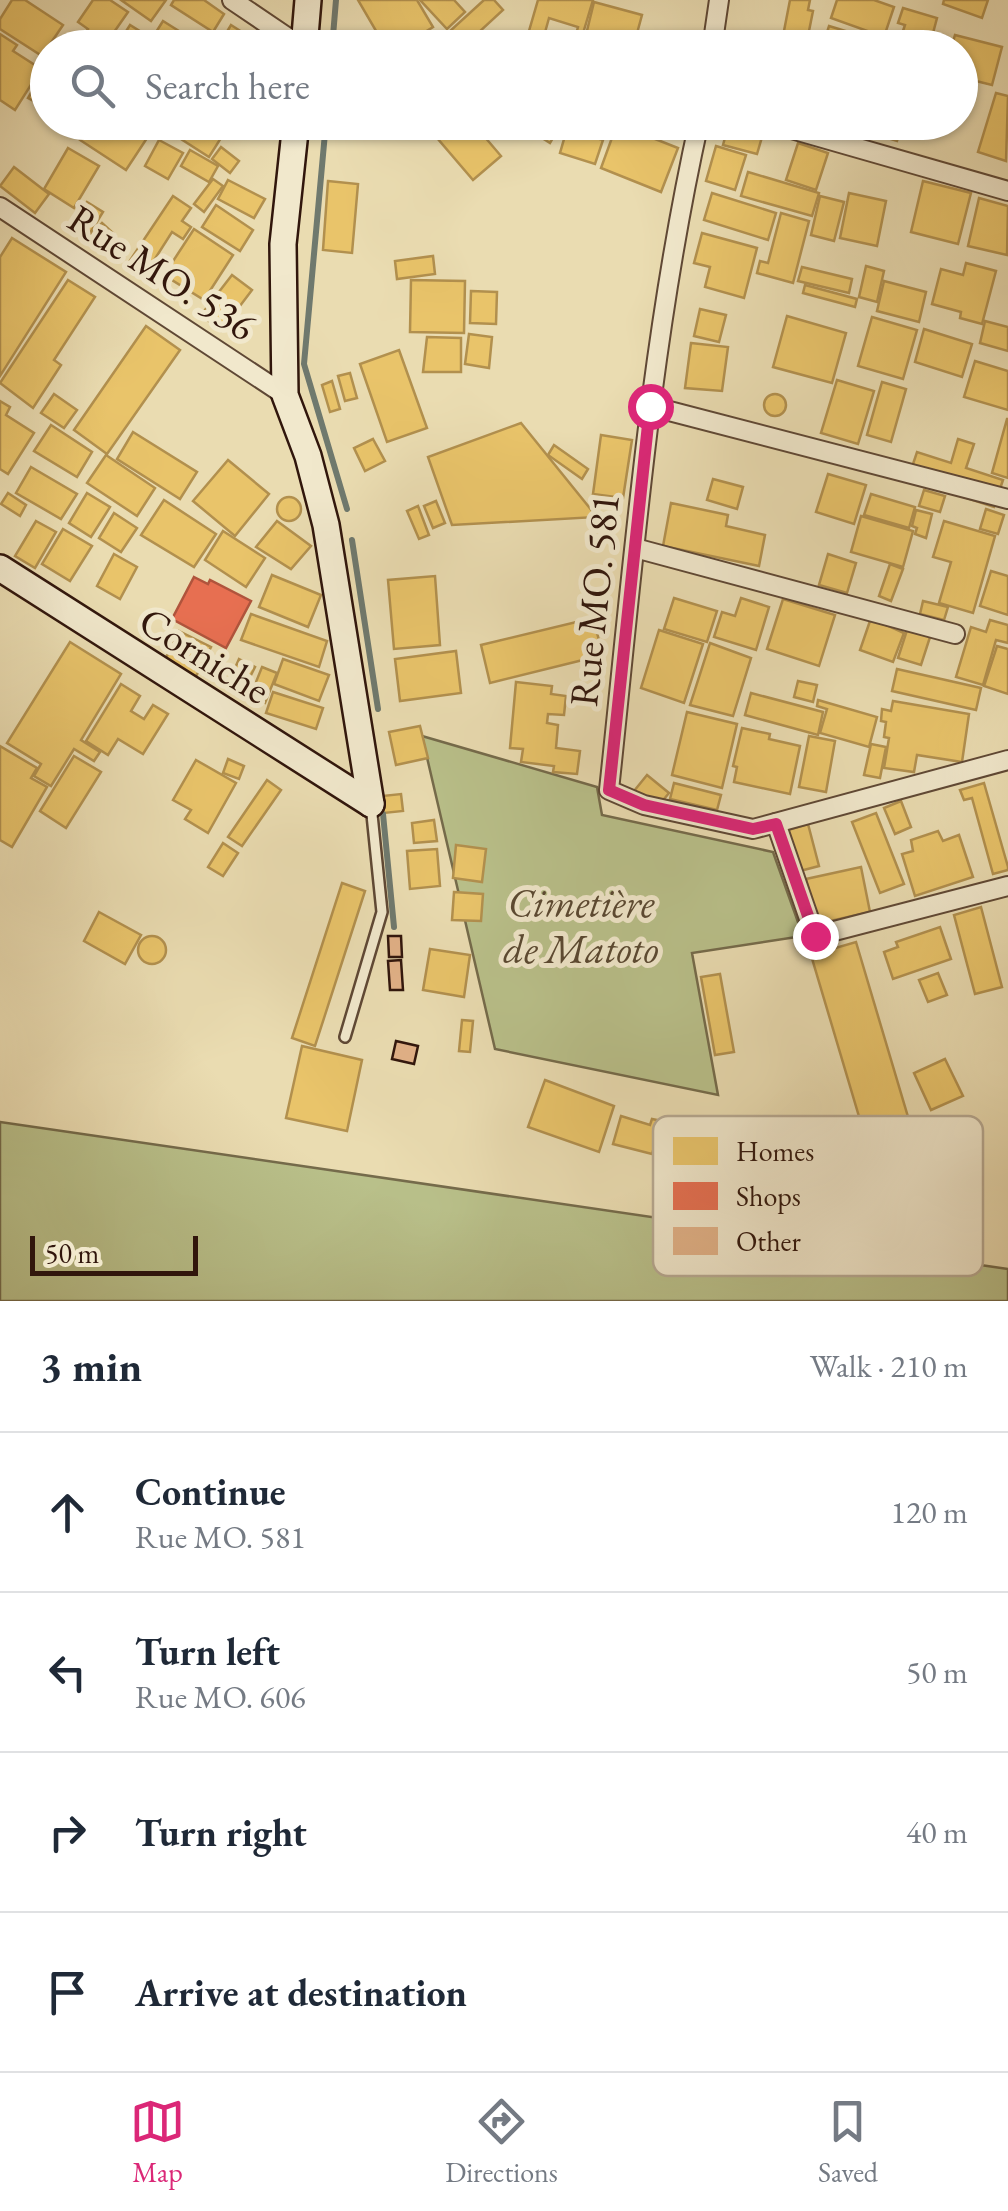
<!DOCTYPE html>
<meta charset="utf-8">
<style>
:root{--surface:#fff;--page:#f6f6f7;--text:#1f2937;--muted:#747a83;--line:#e0e1e3;--accent:#db2777}
body{margin:0;font-family:"EB Garamond",serif;background:var(--page);color:var(--text)}
.scale{position:absolute;left:30px;bottom:25px;width:168px;box-sizing:border-box;padding-left:10px;border:5px solid #31160c;border-top:0;font-size:28px;line-height:35px;white-space:nowrap;color:#31160c;-webkit-text-stroke:8px #f1e8cc;paint-order:stroke}
.stop{position:absolute;width:30px;height:30px;margin:-22px;border:8px solid #db2777;border-radius:50%;background:#fff}
.stop.end{background:#db2777;border-color:#fff;box-shadow:0 2px 10px #0008}
.list{margin:0;padding:0;list-style:none}
h2{display:flex;justify-content:space-between;align-items:center;height:130px;margin:0;padding:0 40px;font-size:42px}
h2 small{font-size:32px;font-weight:400;color:var(--muted)}
.list li{display:grid;grid-template-columns:65px 1fr auto;gap:30px;align-items:center;box-sizing:border-box;height:160px;padding:0 40px;border-top:2px solid var(--line)}
.list b{display:block;font-size:38px;white-space:nowrap}
.list p{margin:0;font-size:32px;white-space:nowrap;color:var(--muted)}
.list em{font-size:32px;font-style:normal;color:var(--muted)}
.icon{flex:none;width:55px;height:55px;fill:none;stroke:currentColor;stroke-width:2;stroke-linecap:round;stroke-linejoin:round}
.map{position:relative;flex:none;width:1008px;height:1301px;overflow:hidden}
.search{position:absolute;background:var(--surface);box-shadow:0 2px 8px #0004;left:30px;right:30px;top:30px;height:110px;display:flex;align-items:center;gap:25px;box-sizing:border-box;padding:0 35px;border-radius:55px;color:var(--muted);font-size:38px}
.sheet{height:770px;background:var(--surface)}
nav{display:flex;justify-content:space-around;align-items:center;box-sizing:border-box;height:140px;border-top:2px solid var(--line);background:var(--surface);font-size:28px;color:var(--muted)}
nav a{display:grid;justify-items:center;gap:5px}
nav .on{color:var(--accent)}
.map>svg:first-child{display:block}
.green{fill:#b9c08a;stroke:#756b4b;stroke-width:2.5}
.homes{fill:#e9c46a;stroke:#b2904e;stroke-width:2.5}
.shops{fill:#e76f51;stroke:#b0543c;stroke-width:2.5}
.lines{fill:none;stroke-linecap:round;stroke-linejoin:round}
.stream{stroke:#6f796e;stroke-width:6}
.building{fill:#e1b187;stroke:#31160c;stroke-width:2.5}
.lane-casing{stroke:#5f4835;stroke-width:14}
.street-casing{stroke:#5f4835;stroke-width:22}
.secondary-casing{stroke:#31160c;stroke-width:30}
.lane{stroke:#f1e8cc;stroke-width:9}
.street{stroke:#f1e8cc;stroke-width:18}
.secondary{stroke:#f1e8cc;stroke-width:25}
.route{stroke:#db2777;stroke-width:12}
.labels{text-anchor:middle;dominant-baseline:central;stroke-width:10;stroke-linejoin:round;paint-order:stroke}
.street-label{font-size:40px;fill:#31160c;stroke:#f1e8cc}
.park-label{font-size:40px;font-style:italic;fill:#5a4932;stroke:#f1e8cc}
.key{fill:#f1e8cc;stroke:#b7a992;stroke-width:2.5}
.key-label{font-size:28px;fill:#31160c}
</style>
<div class="map">
<svg width="1008" height="1301" viewBox="0 0 1008 1301">
<rect width="100%" height="100%" fill="#eadcb1"/>
<filter id="stains"><feTurbulence type="fractalNoise" baseFrequency=".002" numOctaves="4"/><feColorMatrix values="0 0 0 0 .2 0 0 0 0 .09 0 0 0 0 .02 0 0 0 .5 -.17"/></filter>
<radialGradient id="worn" r=".72"><stop offset=".6" stop-color="#630" stop-opacity="0"/><stop offset="1" stop-color="#630" stop-opacity=".3"/></radialGradient>
<g class="green">
<path d="M 422,736 L 597,787 L 602,815 L 773,852 L 803,936 L 692,953 L 718,1095 L 495,1049 Z"/>
<path d="M 0,1122 L 1008,1269 L 1008,1301 L 0,1301 Z"/>
</g>
<g class="homes">
<path d="M 12,0 L 25,0 L 63,25 L 42,56 L 0,29 L 0,19 Z"/>
<path d="M 93,0 L 110,0 L 128,12 L 112,35 L 120,41 L 130,25 L 146,35 L 138,48 L 92,48 L 81,40 L 88,29 L 78,22 Z"/>
<path d="M 121,0 L 166,0 L 151,21 Z"/>
<path d="M 174,0 L 204,0 L 224,14 L 213,32 L 171,5 Z"/>
<path d="M 358,0 L 417,0 L 433,27 L 399,48 L 386,48 Z"/>
<path d="M 420,0 L 454,0 L 465,12 L 447,29 Z"/>
<path d="M 484,0 L 494,0 L 503,10 L 479,32 L 493,48 L 465,48 L 450,31 Z"/>
<path d="M 538,0 L 593,0 L 581,40 L 575,38 L 578,27 L 549,18 L 544,36 L 529,31 Z"/>
<path d="M 790,0 L 810,0 L 808,10 L 813,11 L 807,41 L 783,36 Z"/>
<path d="M 837,0 L 874,0 L 894,7 L 884,37 L 831,18 Z"/>
<path d="M 944,0 L 988,0 L 982,18 L 943,4 Z"/>
<path d="M 594,2 L 642,15 L 633,48 L 616,48 L 585,39 Z"/>
<path d="M 903,8 L 937,18 L 929,48 L 900,40 L 905,25 L 898,23 Z"/>
<path d="M 163,21 L 206,48 L 146,48 Z"/>
<path d="M 231,25 L 267,48 L 217,48 Z"/>
<path d="M 829,26 L 859,35 L 856,48 L 822,48 Z"/>
<path d="M 0,34 L 17,45 L 13,51 L 41,69 L 15,110 L 0,100 Z"/>
<path d="M 955,35 L 1002,47 L 992,85 L 960,77 L 960,48 L 951,48 Z"/>
<path d="M 48,64 L 48,109 L 28,98 Z"/>
<path d="M 996,93 L 1008,96 L 1006,161 L 978,152 Z"/>
<path d="M 92,122 L 137,122 L 151,132 L 126,170 L 80,140 Z"/>
<path d="M 171,122 L 231,122 L 209,157 L 167,130 Z"/>
<path d="M 443,122 L 472,122 L 501,156 L 473,180 L 432,132 Z"/>
<path d="M 546,122 L 562,122 L 550,143 L 539,136 Z"/>
<path d="M 569,122 L 596,126 L 593,137 L 603,140 L 595,164 L 560,153 Z"/>
<path d="M 850,122 L 903,122 L 897,141 L 849,126 Z"/>
<path d="M 617,124 L 678,148 L 661,192 L 601,168 Z"/>
<path d="M 728,127 L 762,137 L 757,154 L 723,145 Z"/>
<path d="M 159,140 L 183,153 L 168,179 L 145,166 Z"/>
<path d="M 798,143 L 828,153 L 816,190 L 786,180 Z"/>
<path d="M 716,146 L 746,155 L 735,190 L 706,181 Z"/>
<path d="M 221,147 L 239,161 L 230,173 L 212,159 Z"/>
<path d="M 68,148 L 99,166 L 74,208 L 44,189 Z"/>
<path d="M 190,150 L 218,166 L 209,182 L 181,166 Z"/>
<path d="M 14,167 L 49,194 L 35,213 L 0,186 Z"/>
<path d="M 748,172 L 819,193 L 812,216 L 741,196 Z"/>
<path d="M 213,179 L 223,186 L 204,212 L 194,204 Z"/>
<path d="M 228,180 L 265,199 L 254,218 L 218,199 Z"/>
<path d="M 328,181 L 358,184 L 352,253 L 323,250 Z"/>
<path d="M 923,181 L 971,193 L 958,244 L 911,232 Z"/>
<path d="M 712,193 L 776,213 L 768,240 L 704,220 Z"/>
<path d="M 849,193 L 886,201 L 877,246 L 840,238 Z"/>
<path d="M 173,196 L 191,208 L 182,221 L 191,227 L 183,239 L 172,232 L 144,276 L 127,265 Z"/>
<path d="M 820,196 L 844,202 L 834,241 L 811,235 Z"/>
<path d="M 979,198 L 1008,206 L 1007,255 L 968,246 Z"/>
<path d="M 87,202 L 103,212 L 87,238 L 71,228 Z"/>
<path d="M 216,205 L 253,230 L 240,251 L 202,227 Z"/>
<path d="M 781,213 L 809,221 L 793,283 L 757,273 L 760,261 L 768,263 Z"/>
<path d="M 102,223 L 115,235 L 103,250 L 89,237 Z"/>
<path d="M 194,229 L 233,255 L 204,300 L 164,275 Z"/>
<path d="M 702,233 L 757,248 L 744,298 L 705,287 L 710,267 L 694,263 Z"/>
<path d="M 12,238 L 66,272 L 0,376 L 0,257 Z"/>
<path d="M 433,256 L 435,274 L 397,279 L 395,261 Z"/>
<path d="M 966,263 L 996,271 L 982,324 L 960,318 L 961,312 L 932,304 L 941,269 L 963,275 Z"/>
<path d="M 866,266 L 884,271 L 877,302 L 859,297 Z"/>
<path d="M 802,267 L 852,279 L 849,293 L 798,281 Z"/>
<path d="M 232,275 L 252,290 L 221,331 L 201,315 Z"/>
<path d="M 68,280 L 95,297 L 54,360 L 61,365 L 33,408 L 0,383 Z"/>
<path d="M 411,280 L 465,281 L 464,333 L 410,332 Z"/>
<path d="M 884,281 L 926,292 L 919,322 L 877,311 Z"/>
<path d="M 805,285 L 857,299 L 855,307 L 803,293 Z"/>
<path d="M 471,291 L 497,292 L 496,324 L 470,323 Z"/>
<path d="M 700,309 L 726,315 L 719,342 L 694,336 Z"/>
<path d="M 787,316 L 846,333 L 832,383 L 773,367 Z"/>
<path d="M 872,317 L 917,330 L 903,379 L 858,366 Z"/>
<path d="M 985,321 L 1008,327 L 1008,351 L 980,343 Z"/>
<path d="M 146,326 L 180,350 L 107,454 L 74,430 Z"/>
<path d="M 924,329 L 972,344 L 962,377 L 915,362 Z"/>
<path d="M 469,334 L 492,337 L 489,368 L 465,364 Z"/>
<path d="M 427,337 L 461,338 L 461,372 L 423,372 Z"/>
<path d="M 691,343 L 728,347 L 722,391 L 685,388 Z"/>
<path d="M 399,350 L 427,428 L 387,442 L 360,364 Z"/>
<path d="M 975,361 L 1008,371 L 1008,410 L 964,397 Z"/>
<path d="M 350,373 L 357,398 L 345,401 L 338,376 Z"/>
<path d="M 837,380 L 874,391 L 858,444 L 821,433 Z"/>
<path d="M 332,381 L 340,409 L 330,412 L 322,385 Z"/>
<path d="M 882,382 L 906,389 L 891,442 L 867,435 Z"/>
<path d="M 54,394 L 77,410 L 64,428 L 41,413 Z"/>
<circle cx="775" cy="405" r="11"/>
<path d="M 0,401 L 10,407 L 6,415 L 34,433 L 8,474 L 0,469 Z"/>
<path d="M 1007,419 L 1008,419 L 1008,478 L 992,473 Z"/>
<path d="M 521,423 L 597,517 L 452,525 L 428,457 Z"/>
<path d="M 51,425 L 92,452 L 77,477 L 34,451 Z"/>
<path d="M 133,432 L 197,472 L 180,499 L 117,459 Z"/>
<path d="M 601,435 L 632,440 L 623,498 L 593,494 Z"/>
<path d="M 373,439 L 385,461 L 365,471 L 354,448 Z"/>
<path d="M 958,439 L 974,444 L 966,468 L 1003,480 L 994,507 L 908,479 L 917,452 L 951,463 Z"/>
<path d="M 554,445 L 588,469 L 582,479 L 548,455 Z"/>
<path d="M 106,455 L 155,488 L 137,516 L 87,483 Z"/>
<path d="M 228,460 L 269,494 L 235,536 L 193,501 Z"/>
<path d="M 31,467 L 77,494 L 61,519 L 16,493 Z"/>
<path d="M 828,474 L 866,485 L 854,524 L 816,512 Z"/>
<path d="M 713,479 L 743,487 L 737,509 L 707,500 Z"/>
<path d="M 924,490 L 945,496 L 940,512 L 919,506 Z"/>
<path d="M 8,493 L 26,505 L 20,516 L 1,504 Z"/>
<path d="M 87,493 L 110,507 L 91,537 L 69,523 Z"/>
<path d="M 871,494 L 915,507 L 909,528 L 864,515 Z"/>
<circle cx="289" cy="509" r="12"/>
<path d="M 164,500 L 216,534 L 194,567 L 141,535 Z"/>
<path d="M 436,501 L 445,523 L 433,528 L 424,506 Z"/>
<path d="M 671,503 L 728,515 L 726,526 L 765,535 L 759,566 L 663,546 Z"/>
<path d="M 418,506 L 429,535 L 419,539 L 407,511 Z"/>
<path d="M 986,509 L 1004,515 L 998,534 L 980,529 Z"/>
<path d="M 916,510 L 932,514 L 926,538 L 915,534 L 917,528 L 912,526 Z"/>
<path d="M 114,513 L 137,528 L 121,552 L 99,538 Z"/>
<path d="M 861,516 L 913,531 L 903,567 L 851,552 Z"/>
<path d="M 36,521 L 56,532 L 35,568 L 15,556 Z"/>
<path d="M 277,521 L 311,546 L 291,569 L 256,547 Z"/>
<path d="M 944,521 L 995,536 L 973,613 L 939,603 L 951,562 L 933,557 Z"/>
<path d="M 63,529 L 92,546 L 70,581 L 42,564 Z"/>
<path d="M 223,531 L 265,558 L 246,587 L 205,560 Z"/>
<path d="M 114,554 L 137,567 L 120,599 L 97,586 Z"/>
<path d="M 828,554 L 856,563 L 847,593 L 819,585 Z"/>
<path d="M 890,564 L 903,569 L 891,601 L 879,596 Z"/>
<path d="M 991,571 L 1008,576 L 1008,615 L 980,606 Z"/>
<path d="M 272,575 L 321,595 L 308,627 L 259,607 Z"/>
<path d="M 435,576 L 440,645 L 394,649 L 388,580 Z"/>
<path d="M 674,598 L 717,611 L 707,642 L 664,629 Z"/>
<path d="M 741,598 L 769,607 L 756,650 L 714,637 L 722,612 L 735,616 Z"/>
<path d="M 783,599 L 835,615 L 819,666 L 767,649 Z"/>
<path d="M 923,601 L 948,607 L 944,620 L 920,614 Z"/>
<path d="M 251,614 L 327,641 L 319,667 L 241,640 Z"/>
<path d="M 593,618 L 603,655 L 490,683 L 481,645 Z"/>
<path d="M 871,618 L 904,633 L 893,662 L 860,650 Z"/>
<path d="M 990,620 L 1008,625 L 1008,643 L 996,640 L 983,685 L 956,677 L 971,627 L 986,632 Z"/>
<path d="M 908,627 L 931,634 L 921,665 L 898,658 Z"/>
<path d="M 659,630 L 703,644 L 684,703 L 641,688 Z"/>
<path d="M 179,631 L 211,647 L 193,682 L 162,666 Z"/>
<path d="M 70,642 L 121,674 L 81,740 L 100,752 L 94,761 L 74,749 L 51,786 L 34,776 L 41,764 L 7,743 Z"/>
<path d="M 710,643 L 751,658 L 733,716 L 690,705 Z"/>
<path d="M 997,646 L 1008,649 L 1008,694 L 984,686 Z"/>
<path d="M 456,651 L 461,693 L 400,701 L 395,659 Z"/>
<path d="M 239,659 L 255,667 L 244,689 L 229,682 Z"/>
<path d="M 283,659 L 329,675 L 319,701 L 274,684 Z"/>
<path d="M 262,667 L 277,673 L 265,703 L 250,697 Z"/>
<path d="M 897,669 L 981,688 L 976,710 L 892,691 Z"/>
<path d="M 798,681 L 817,685 L 813,702 L 794,697 Z"/>
<path d="M 516,682 L 552,686 L 551,694 L 566,696 L 564,715 L 548,714 L 547,723 L 558,725 L 556,748 L 580,751 L 577,774 L 553,772 L 554,766 L 521,762 L 523,749 L 510,748 Z"/>
<path d="M 121,684 L 140,696 L 131,711 L 144,719 L 153,705 L 168,714 L 143,754 L 118,739 L 108,755 L 86,741 Z"/>
<path d="M 273,692 L 323,708 L 316,729 L 266,713 Z"/>
<path d="M 751,693 L 823,712 L 818,735 L 745,715 Z"/>
<path d="M 818,700 L 877,717 L 869,747 L 820,733 L 827,709 L 817,706 Z"/>
<path d="M 893,701 L 969,714 L 962,762 L 917,755 L 914,772 L 884,768 L 889,738 L 884,737 L 886,722 L 881,721 L 882,709 L 891,711 Z"/>
<path d="M 687,712 L 737,724 L 722,788 L 672,775 Z"/>
<path d="M 420,726 L 428,758 L 396,765 L 389,732 Z"/>
<path d="M 742,728 L 770,734 L 769,739 L 800,746 L 790,794 L 734,782 L 737,767 L 733,766 Z"/>
<path d="M 809,736 L 835,741 L 826,792 L 799,787 Z"/>
<path d="M 871,744 L 886,747 L 880,778 L 864,775 Z"/>
<path d="M 0,746 L 37,768 L 31,778 L 47,787 L 12,847 L 0,840 Z"/>
<path d="M 74,756 L 101,772 L 66,828 L 40,811 Z"/>
<path d="M 228,759 L 244,766 L 239,779 L 223,773 Z"/>
<path d="M 196,760 L 236,783 L 208,833 L 185,819 L 191,810 L 173,800 Z"/>
<path d="M 647,775 L 669,793 L 659,805 L 648,802 L 634,791 Z"/>
<path d="M 267,780 L 281,790 L 242,846 L 228,837 Z"/>
<path d="M 674,783 L 721,795 L 717,810 L 670,799 Z"/>
<path d="M 984,783 L 1008,867 L 1008,870 L 993,874 L 972,798 L 964,800 L 960,790 Z"/>
<path d="M 401,794 L 403,811 L 384,813 L 382,796 Z"/>
<path d="M 901,801 L 911,827 L 895,834 L 884,808 Z"/>
<path d="M 876,813 L 904,884 L 880,893 L 852,822 Z"/>
<path d="M 434,820 L 437,841 L 414,843 L 412,823 Z"/>
<path d="M 808,824 L 819,866 L 800,871 L 788,830 Z"/>
<path d="M 938,831 L 943,841 L 959,835 L 973,877 L 915,896 L 902,854 L 913,851 L 911,840 Z"/>
<path d="M 223,843 L 238,853 L 223,876 L 208,867 Z"/>
<path d="M 456,845 L 486,849 L 482,882 L 453,878 Z"/>
<path d="M 437,849 L 440,886 L 410,889 L 407,851 Z"/>
<path d="M 861,867 L 870,912 L 817,924 L 806,879 Z"/>
<path d="M 342,883 L 365,891 L 315,1046 L 292,1038 Z"/>
<path d="M 454,892 L 483,894 L 481,921 L 452,920 Z"/>
<path d="M 981,907 L 1002,987 L 975,994 L 954,915 Z"/>
<path d="M 99,912 L 141,935 L 125,964 L 84,941 Z"/>
<path d="M 940,927 L 951,959 L 893,979 L 884,952 L 898,947 L 896,942 Z"/>
<circle cx="152" cy="950" r="14"/>
<path d="M 856,942 L 911,1127 L 866,1140 L 811,955 Z"/>
<path d="M 430,949 L 470,955 L 464,997 L 423,990 Z"/>
<path d="M 938,973 L 947,995 L 928,1002 L 919,980 Z"/>
<path d="M 720,974 L 734,1052 L 715,1055 L 701,977 Z"/>
<path d="M 462,1020 L 473,1021 L 470,1052 L 459,1051 Z"/>
<path d="M 302,1046 L 362,1060 L 347,1131 L 286,1118 Z"/>
<path d="M 945,1059 L 963,1096 L 931,1110 L 914,1073 Z"/>
<path d="M 545,1080 L 614,1106 L 599,1152 L 528,1127 Z"/>
<path d="M 621,1116 L 650,1125 L 652,1119 L 662,1121 L 652,1154 L 613,1144 Z"/>
</g>
<path class="shops" d="M 194,577 L 208,584 L 210,580 L 251,601 L 226,648 L 172,619 Z"/>
<g class="lines">
<g class="stream">
<path d="M 332,48 L 336,0"/>
<path d="M 326,122 L 304,364 L 347,509"/>
<path d="M 352,540 L 378,709"/>
<path d="M 383,814 L 394,927"/>
</g>
</g>
<g class="building">
<path d="M 388,936 L 401,936 L 402,957 L 389,957 Z"/>
<path d="M 401,960 L 403,990 L 390,990 L 388,961 Z"/>
<path d="M 396,1041 L 418,1046 L 414,1064 L 392,1059 Z"/>
</g>
<g class="lines">
<defs>
<path id="lane" d="M 345,1037 L 382,912 L 371,805"/>
<g id="street">
<path d="M 232,0 L 303,48"/>
<path d="M 712,48 L 719,0"/>
<path d="M 699,122 C 650,342 633,567 609,790 L 644,805 L 753,829 L 1008,760"/>
<path d="M 767,122 L 1008,191"/>
<path d="M 0,207 L 285,395"/>
<path d="M 650,406 L 1008,499"/>
<path d="M 635,548 L 955,634"/>
<path d="M 776,823 L 815,936 L 1008,886"/>
</g>
<g id="secondary">
<path d="M 304,48 L 308,0"/>
<path d="M 296,122 L 283,244 L 285,395 L 308,456 L 326,525 L 371,804"/>
<path d="M 0,568 L 371,804"/>
</g>
</defs>
<use href="#lane" class="lane-casing"/>
<use href="#street" class="street-casing"/>
<use href="#secondary" class="secondary-casing"/>
<use href="#lane" class="lane"/>
<use href="#street" class="street"/>
<use href="#secondary" class="secondary"/>
</g>
<g class="lines">
<path class="route" d="M 650,406 L 609,790 L 644,805 L 753,829 L 776,824 L 815,936"/>
</g>
<g class="labels">
<g class="street-label">
<text transform="translate(162 272) rotate(33)">Rue MO. 536</text>
<text transform="translate(594 600) rotate(-84)">Rue MO. 581</text>
<text transform="translate(205 655) rotate(32)">Corniche</text>
</g>
<g class="park-label">
<text x="581" y="903">Cimetière<tspan x="581" dy="46">de Matoto</tspan></text>
</g>
</g>
<rect x="653" y="1116" width="330" height="160" rx="15" class="key"/>
<rect x="673" y="1137" width="45" height="28" fill="#e9c46a"/>
<rect x="673" y="1182" width="45" height="28" fill="#e76f51"/>
<rect x="673" y="1227" width="45" height="28" fill="#e1b187"/>
<g class="key-label">
<text x="736" y="1161">Homes</text>
<text x="736" y="1206">Shops</text>
<text x="736" y="1251">Other</text>
</g>
<rect width="100%" height="100%" filter="url(#stains)"/>
<rect width="100%" height="100%" fill="url(#worn)"/>
</svg>
<div class="scale">50 m</div>
<div class="stop" style="left:650px;top:406px"></div>
<div class="stop end" style="left:815px;top:936px"></div>
<div class="search"><svg class="icon" aria-label="search" viewBox="0 0 24 24"><circle cx="10" cy="10" r="6"/><path d="M15 15l6 6"/></svg>Search here</div>
</div>
<section class="sheet">
<h2>3 min<small>Walk · 210 m</small></h2>
<ul class="list">
<li><svg class="icon" aria-label="ahead" viewBox="0 0 24 24"><path d="M12 20V5M6 11l6-6 6 6"/></svg><div><b>Continue</b><p>Rue MO. 581</p></div><em>120 m</em></li>
<li><svg class="icon" aria-label="left" viewBox="0 0 24 24"><path d="M17 20v-9H6M10 6l-5 5 5 5"/></svg><div><b>Turn left</b><p>Rue MO. 606</p></div><em>50 m</em></li>
<li><svg class="icon" aria-label="right" viewBox="0 0 24 24"><path d="M7 20v-9h11M14 6l5 5-5 5"/></svg><div><b>Turn right</b></div><em>40 m</em></li>
<li><svg class="icon" aria-label="arrive" viewBox="0 0 24 24"><path d="M6 21V4h12l-3 4 3 4H6"/></svg><div><b>Arrive at destination</b></div></li>
</ul>
</section>
<nav>
<a class="on"><svg class="icon" aria-label="map" viewBox="0 0 24 24"><path d="M3 6l6-2 6 2 6-2v14l-6 2-6-2-6 2zM9 4v14M15 6v14"/></svg>Map</a>
<a><svg class="icon" aria-label="directions" viewBox="0 0 24 24"><path d="M12 3l9 9-9 9-9-9zM9 14v-3h6M13 9l2 2-2 2"/></svg>Directions</a>
<a><svg class="icon" aria-label="saved" viewBox="0 0 24 24"><path d="M7 4h10v16l-5-4-5 4z"/></svg>Saved</a>
</nav>
